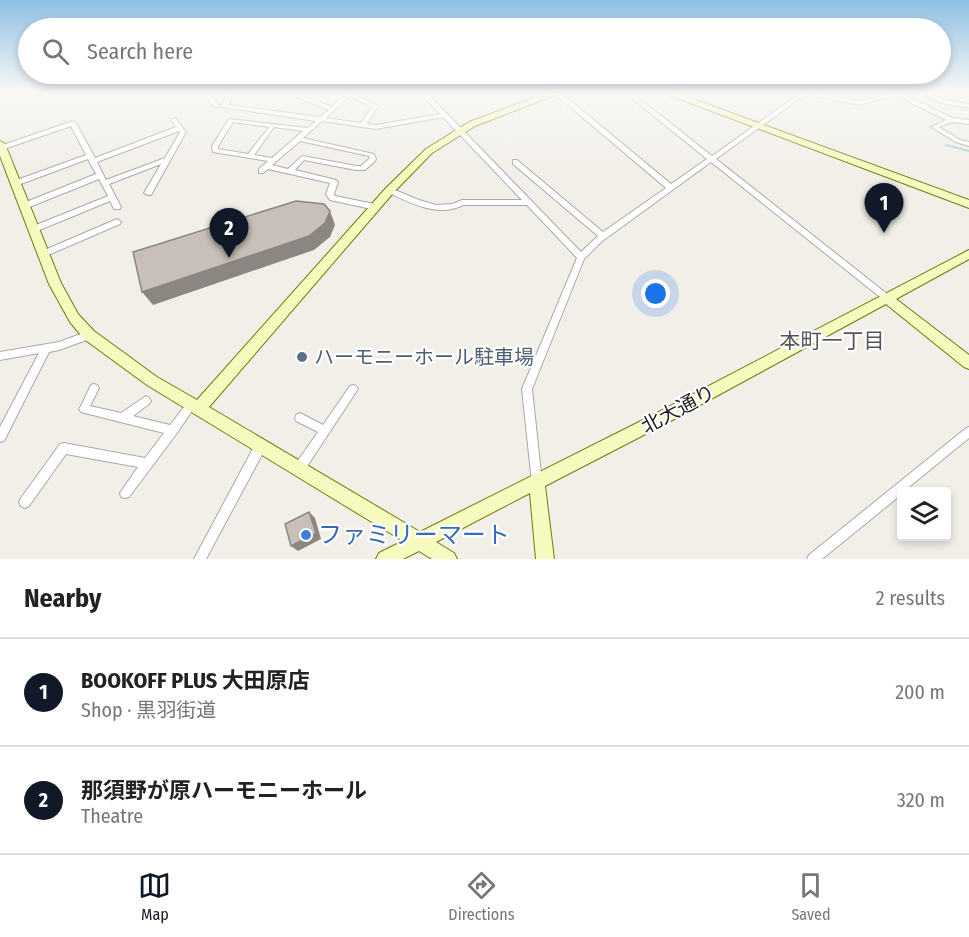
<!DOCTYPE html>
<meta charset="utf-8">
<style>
:root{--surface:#fff;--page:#f6f6f6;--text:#222;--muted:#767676;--line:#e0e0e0;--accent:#111827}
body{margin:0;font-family:"Fira Sans Condensed","Noto Sans JP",sans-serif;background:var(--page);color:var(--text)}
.controls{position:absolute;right:18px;bottom:18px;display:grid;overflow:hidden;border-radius:6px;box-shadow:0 3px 9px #0003}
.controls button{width:54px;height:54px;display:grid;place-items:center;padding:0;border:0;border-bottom:2px solid var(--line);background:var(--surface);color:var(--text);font:30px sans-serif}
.you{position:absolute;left:656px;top:294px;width:21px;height:21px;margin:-15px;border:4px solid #fff;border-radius:50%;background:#1a73e8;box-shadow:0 0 0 9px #1a73e833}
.badge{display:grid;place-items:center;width:39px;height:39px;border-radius:50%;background:var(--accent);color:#fff;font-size:20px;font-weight:700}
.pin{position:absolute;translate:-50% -50px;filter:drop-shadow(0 2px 3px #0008)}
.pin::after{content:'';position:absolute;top:32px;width:21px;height:18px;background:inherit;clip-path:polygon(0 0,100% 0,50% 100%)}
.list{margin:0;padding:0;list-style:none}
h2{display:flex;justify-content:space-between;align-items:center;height:78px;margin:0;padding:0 24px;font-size:26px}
h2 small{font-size:20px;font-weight:400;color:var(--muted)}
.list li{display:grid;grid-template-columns:39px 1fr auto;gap:18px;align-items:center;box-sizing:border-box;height:108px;padding:0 24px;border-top:2px solid var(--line)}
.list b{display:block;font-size:22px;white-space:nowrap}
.list p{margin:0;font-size:20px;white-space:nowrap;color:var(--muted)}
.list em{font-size:20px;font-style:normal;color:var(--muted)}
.icon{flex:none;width:33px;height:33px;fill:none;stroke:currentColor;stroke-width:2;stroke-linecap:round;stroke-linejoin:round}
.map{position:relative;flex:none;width:969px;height:559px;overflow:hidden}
.search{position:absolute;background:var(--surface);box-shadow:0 3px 9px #0003;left:18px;right:18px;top:18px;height:66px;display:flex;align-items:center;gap:15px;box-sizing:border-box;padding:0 21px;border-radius:33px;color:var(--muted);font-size:22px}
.sheet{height:294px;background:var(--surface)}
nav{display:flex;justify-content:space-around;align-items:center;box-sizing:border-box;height:84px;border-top:2px solid var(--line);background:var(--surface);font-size:16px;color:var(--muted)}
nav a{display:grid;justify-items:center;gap:3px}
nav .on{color:var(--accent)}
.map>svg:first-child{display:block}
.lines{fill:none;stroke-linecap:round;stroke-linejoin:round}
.stream{stroke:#aad3df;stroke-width:2}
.street-casing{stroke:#a9a9a9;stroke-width:2}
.secondary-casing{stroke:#707d05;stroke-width:2}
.street{fill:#fff;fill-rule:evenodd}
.secondary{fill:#f7fabf;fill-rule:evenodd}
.shaded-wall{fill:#8b8681}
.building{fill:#c7bfb8;stroke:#8b8681;stroke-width:1.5}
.service-dot{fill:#5c6f8a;stroke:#fff;stroke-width:2}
.shop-dot{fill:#3f7fe0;stroke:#fff;stroke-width:2}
.labels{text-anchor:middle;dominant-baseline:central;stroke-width:4.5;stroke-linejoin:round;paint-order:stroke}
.service-label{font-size:20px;fill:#4e5e75;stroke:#fff;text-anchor:start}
.street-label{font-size:20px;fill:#222;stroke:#fff}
.neighbourhood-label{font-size:21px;fill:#555;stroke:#fff}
.near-shop-label{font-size:24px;fill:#366cbe;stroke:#fff;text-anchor:start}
</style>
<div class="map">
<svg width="969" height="559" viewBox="0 0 969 559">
<rect width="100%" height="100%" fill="#f2efe9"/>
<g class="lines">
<path class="stream" d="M 946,145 L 969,151"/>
<defs>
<g id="street">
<path d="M 202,92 L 208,92 L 219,106 L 218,107 L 214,107 Z"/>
<path d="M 228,92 L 234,92 L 228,105 L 320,117 L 329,110 L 284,92 L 293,92 L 332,107 L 348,92 L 355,92 L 354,94 L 378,106 L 367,124 L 376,125 L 440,114 L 419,92 L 426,92 L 581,252 L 598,236 L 513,164 L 513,160 L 517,160 L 603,232 L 666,188 L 555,94 L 555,92 L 560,92 L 671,184 L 707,159 L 624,92 L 631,92 L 712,156 L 795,97 L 806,92 L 814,92 L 859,101 L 892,92 L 902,92 L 901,93 L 952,118 L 969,120 L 969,124 L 952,122 L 939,127 L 960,140 L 969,142 L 969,146 L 956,142 L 931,127 L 946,120 L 895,95 L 859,105 L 810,95 L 799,99 L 716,159 L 891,297 L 892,299 L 891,301 L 885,301 L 711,162 L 601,242 L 584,259 L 532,389 L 542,483 L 541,487 L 537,488 L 533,487 L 532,483 L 522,389 L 577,258 L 527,205 L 463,205 C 439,218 410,203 387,192 L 386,190 L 387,188 L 390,188 L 419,200 L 436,205 L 453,204 L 462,200 L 522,200 L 443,117 L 376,129 L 322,121 L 303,138 L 374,154 L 376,159 L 375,161 L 365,170 L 356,170 L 304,160 L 295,170 L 336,180 L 338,182 L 334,194 L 335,196 L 379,205 L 380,207 L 376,210 L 330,200 L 326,194 L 330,183 L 268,169 L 263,173 L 259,173 L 259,169 L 268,161 L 213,152 L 212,146 L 229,119 L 307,128 L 316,121 L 222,107 L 221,106 ZM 350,96 L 372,107 L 361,123 L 326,118 ZM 233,122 L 269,127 L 248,154 L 218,149 L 218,146 ZM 274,127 L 303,131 L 272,158 L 254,155 ZM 300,141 L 369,156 L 370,158 L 361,166 L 356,166 L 303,156 L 301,157 L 288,169 L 272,165 Z"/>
<path d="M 922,92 L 930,92 L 945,100 L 969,104 L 969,108 L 941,103 Z"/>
<path d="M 174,118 L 176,119 L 186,132 L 151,195 L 148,195 L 144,193 L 161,164 L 109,184 L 121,207 L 120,209 L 114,209 L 110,201 L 37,231 L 31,231 L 30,229 L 31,227 L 108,196 L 99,179 L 27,208 L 24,209 L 20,206 L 21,204 L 96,174 L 88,159 L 18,185 L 14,185 L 12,183 L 14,181 L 86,155 L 71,126 L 4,149 L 0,150 L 0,146 L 73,121 L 76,123 L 95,158 L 176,127 L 171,120 ZM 179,131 L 180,132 L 165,158 L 106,180 L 97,162 Z"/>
<path d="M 117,219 L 121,222 L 120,224 L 46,256 L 40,256 L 39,254 L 40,252 Z"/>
<path d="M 89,331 L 92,332 L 93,335 L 92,338 L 59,350 L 49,352 L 4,441 L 0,442 L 0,427 L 39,353 L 0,360 L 0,352 L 59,342 Z"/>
<path d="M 94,384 L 97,385 L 99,388 L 90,406 L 121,413 L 146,396 L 149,398 L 151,401 L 149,404 L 133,416 L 170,425 L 188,402 L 191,400 L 194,402 L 196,405 L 177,433 L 129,497 L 125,498 L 121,497 L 120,493 L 138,467 L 66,454 L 29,506 L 25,508 L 21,506 L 19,502 L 21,498 L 60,444 L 64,443 L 145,458 L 164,433 L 81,412 L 79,409 L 81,406 L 91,385 Z"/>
<path d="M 353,385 L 356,386 L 358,389 L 356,392 L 302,474 L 298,475 L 294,474 L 293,470 L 294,466 L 318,432 L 296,421 L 295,418 L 296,415 L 300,413 L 323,425 L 350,386 Z"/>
<path d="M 969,427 L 969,438 L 904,491 L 902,491 L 902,494 L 822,559 L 807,559 L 809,555 L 965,429 Z"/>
<path d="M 260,442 L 264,443 L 265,447 L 264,451 L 206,559 L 194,559 L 256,443 Z"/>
</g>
<g id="secondary">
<path d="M 550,92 L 563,92 L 475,126 L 432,153 L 394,192 L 209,407 L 420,532 L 655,414 L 969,250 L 969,259 L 896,299 L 969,355 L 969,369 L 964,367 L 886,304 L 665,424 L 545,486 L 554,559 L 536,559 L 530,493 L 436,542 L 454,553 L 457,559 L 432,559 L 419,551 L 403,559 L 376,559 L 379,553 L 403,541 L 147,385 L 84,339 L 70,322 L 49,284 L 0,156 L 0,141 L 5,144 L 61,283 L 78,314 L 94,331 L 157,377 L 197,400 L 386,188 L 426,149 L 469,122 Z"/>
<path d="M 661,92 L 674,92 L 969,200 L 969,208 Z"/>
</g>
</defs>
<use href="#street" class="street-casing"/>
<use href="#secondary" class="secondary-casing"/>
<use href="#street" class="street"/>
<use href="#secondary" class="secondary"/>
</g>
<g class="shaded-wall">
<path d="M 330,211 L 335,225 L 330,237 L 314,250 L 153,305 L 142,292 Z"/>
<path d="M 309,512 L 315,518 L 321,539 L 298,551 L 291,546 Z"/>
</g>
<g class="building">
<path d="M 296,201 L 324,204 L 330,211 L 325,223 L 309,236 L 142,292 L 133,252 Z"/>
<path d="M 309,512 L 316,533 L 291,546 L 285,524 Z"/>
</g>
<linearGradient id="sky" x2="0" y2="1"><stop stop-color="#8fc0e4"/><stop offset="0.54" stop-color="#f9f8f5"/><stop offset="1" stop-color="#f9f8f5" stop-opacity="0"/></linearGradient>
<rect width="969" height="170" fill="url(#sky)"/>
<circle class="service-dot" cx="302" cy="357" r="6"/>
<circle class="shop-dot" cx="306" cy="535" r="6"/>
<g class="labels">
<g class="service-label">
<text x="314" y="357">ハーモニーホール駐車場</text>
</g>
<g class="street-label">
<text transform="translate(678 409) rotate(-28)">北大通り</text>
</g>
<g class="neighbourhood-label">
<text x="832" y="341">本町一丁目</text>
</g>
<g class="near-shop-label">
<text x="318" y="535">ファミリーマート</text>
</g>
</g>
</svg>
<div class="controls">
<button><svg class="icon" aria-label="layers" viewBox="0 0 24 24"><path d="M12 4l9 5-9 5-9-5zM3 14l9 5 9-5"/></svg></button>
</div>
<div class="you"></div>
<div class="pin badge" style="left:884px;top:233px">1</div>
<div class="pin badge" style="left:229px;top:258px">2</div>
<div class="search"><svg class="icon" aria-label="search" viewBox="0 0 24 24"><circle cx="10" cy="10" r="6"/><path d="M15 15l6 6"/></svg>Search here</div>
</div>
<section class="sheet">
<h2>Nearby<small>2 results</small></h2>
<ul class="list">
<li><span class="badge">1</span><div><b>BOOKOFF PLUS 大田原店</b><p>Shop · 黒羽街道</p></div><em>200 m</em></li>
<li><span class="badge">2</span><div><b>那須野が原ハーモニーホール</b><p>Theatre</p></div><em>320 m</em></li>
</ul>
</section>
<nav>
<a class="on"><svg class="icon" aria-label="map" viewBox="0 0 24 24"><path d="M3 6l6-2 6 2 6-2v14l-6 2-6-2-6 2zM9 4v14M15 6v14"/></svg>Map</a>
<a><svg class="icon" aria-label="directions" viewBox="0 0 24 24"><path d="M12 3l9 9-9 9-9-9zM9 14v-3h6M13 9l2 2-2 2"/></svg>Directions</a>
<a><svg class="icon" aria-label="saved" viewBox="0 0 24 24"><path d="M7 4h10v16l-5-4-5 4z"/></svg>Saved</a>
</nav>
